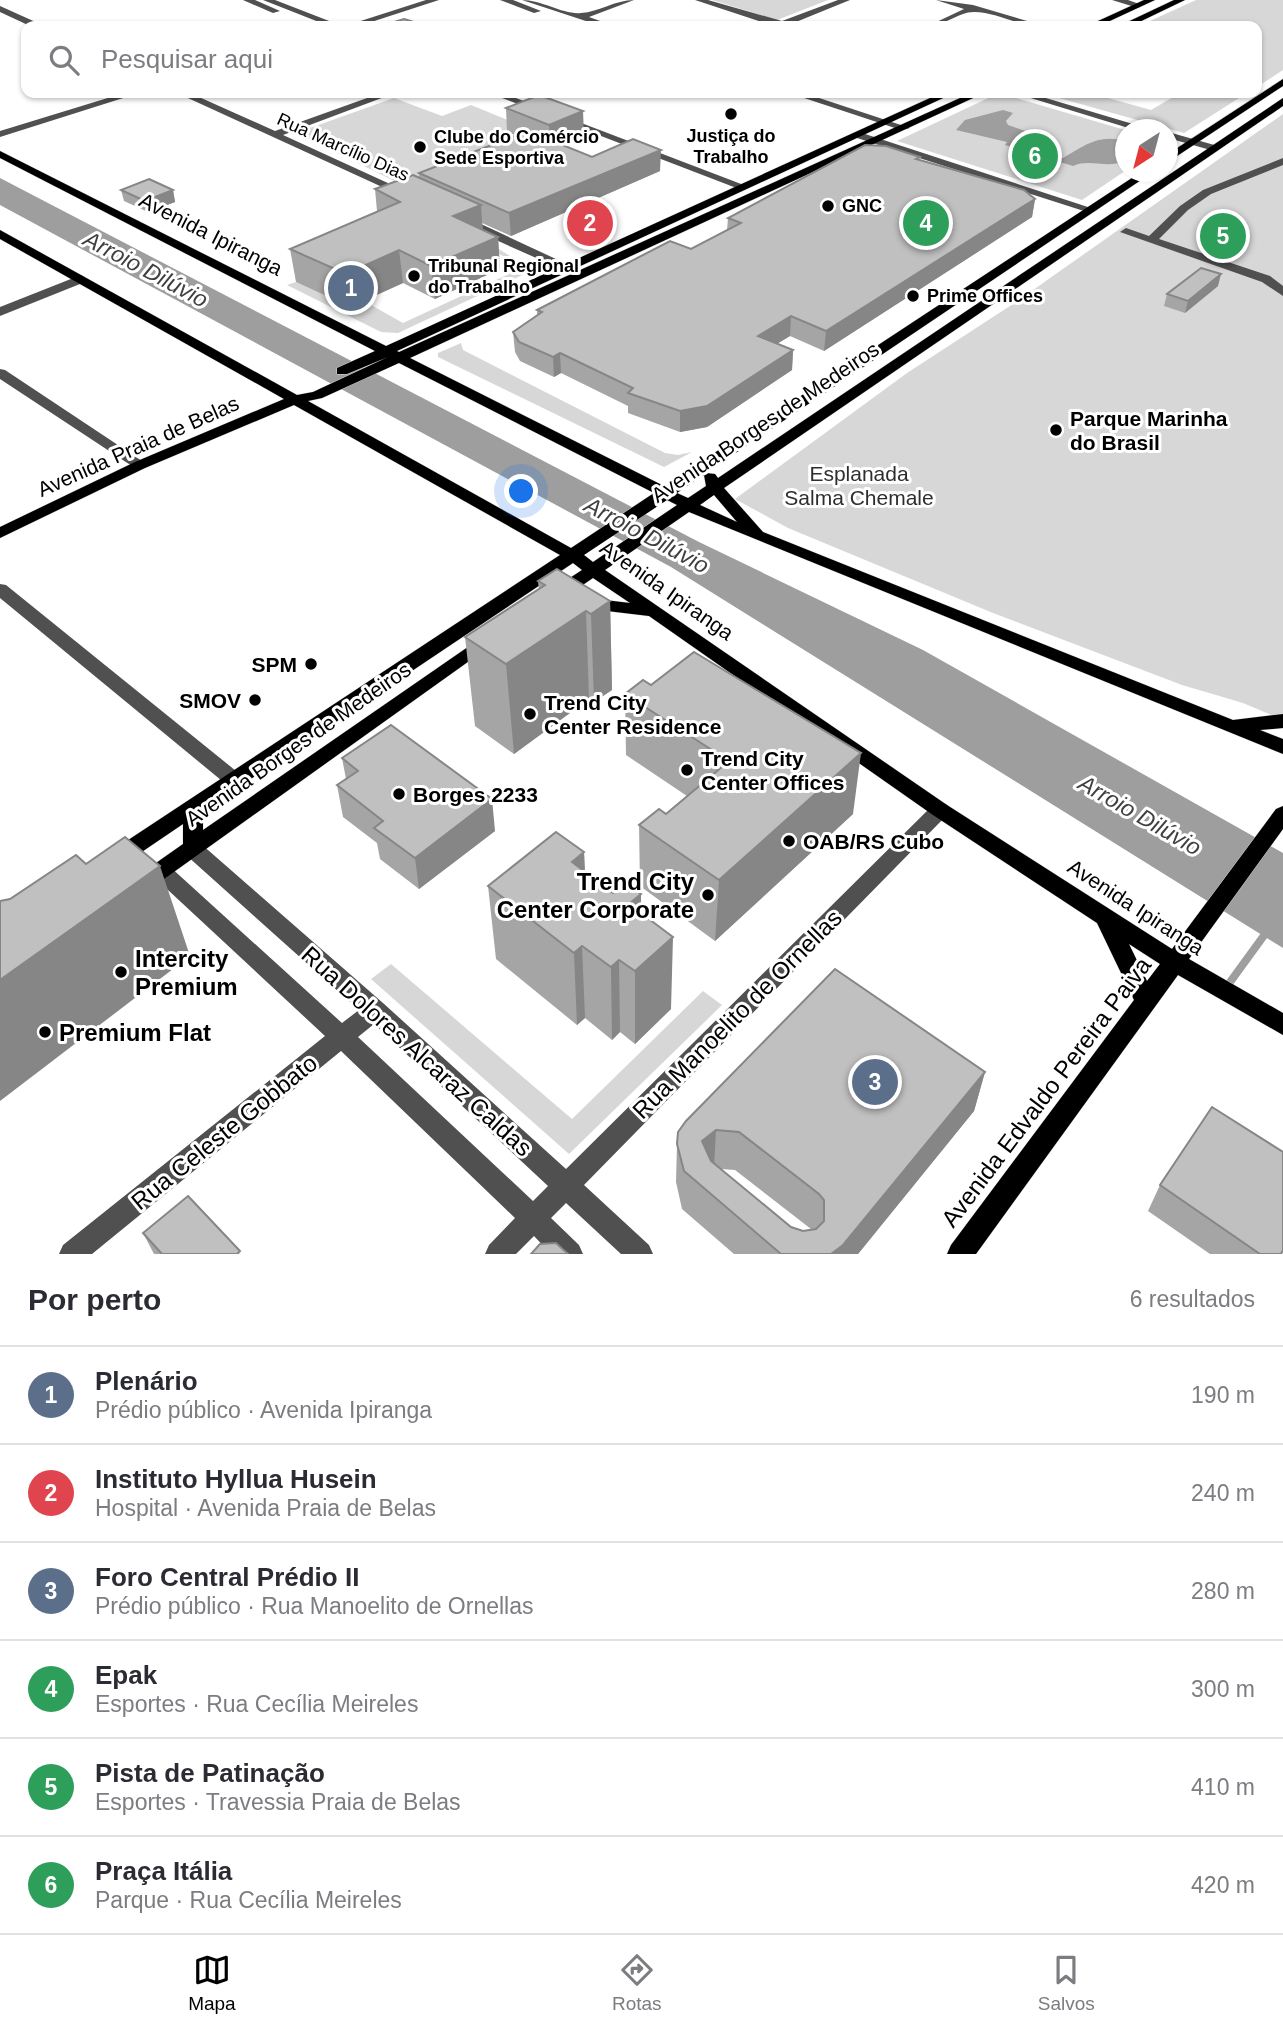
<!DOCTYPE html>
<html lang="pt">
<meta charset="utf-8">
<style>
:root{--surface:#fff;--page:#f7f7f7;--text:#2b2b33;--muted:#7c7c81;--line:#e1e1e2;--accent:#000}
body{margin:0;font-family:Helvetica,sans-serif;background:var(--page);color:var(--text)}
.compass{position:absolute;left:1115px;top:119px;width:63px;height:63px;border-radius:50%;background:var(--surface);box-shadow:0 2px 5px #0004;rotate:216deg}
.you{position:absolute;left:522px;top:492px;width:24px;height:24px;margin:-18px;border:5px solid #fff;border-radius:50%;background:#1a73e8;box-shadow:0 0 0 10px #1a73e833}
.badge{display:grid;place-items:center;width:46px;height:46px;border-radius:50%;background:var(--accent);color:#fff;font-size:23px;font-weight:700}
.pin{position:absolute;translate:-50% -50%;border:4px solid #fff;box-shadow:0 2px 7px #0006}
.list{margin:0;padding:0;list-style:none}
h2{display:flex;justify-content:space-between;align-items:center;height:91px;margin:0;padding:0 28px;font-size:30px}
h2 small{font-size:23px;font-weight:400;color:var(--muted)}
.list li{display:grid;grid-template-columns:46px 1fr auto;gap:21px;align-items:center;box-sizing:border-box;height:98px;padding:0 28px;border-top:2px solid var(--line)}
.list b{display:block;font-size:26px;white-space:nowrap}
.list p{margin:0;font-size:23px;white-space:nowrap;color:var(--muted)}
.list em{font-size:23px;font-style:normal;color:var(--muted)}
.icon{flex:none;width:38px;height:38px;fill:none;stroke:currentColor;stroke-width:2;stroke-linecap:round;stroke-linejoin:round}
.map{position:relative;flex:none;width:1283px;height:1254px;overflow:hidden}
.search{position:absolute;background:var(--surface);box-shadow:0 2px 5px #0004;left:21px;right:21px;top:21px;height:77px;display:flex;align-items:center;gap:18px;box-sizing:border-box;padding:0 24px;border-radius:14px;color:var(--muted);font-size:26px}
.sheet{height:679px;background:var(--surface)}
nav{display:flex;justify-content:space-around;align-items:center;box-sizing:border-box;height:98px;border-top:2px solid var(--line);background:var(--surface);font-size:19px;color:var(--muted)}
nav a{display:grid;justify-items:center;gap:4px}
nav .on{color:var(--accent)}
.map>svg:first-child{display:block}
.green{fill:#d7d7d7}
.water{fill:#9e9e9e}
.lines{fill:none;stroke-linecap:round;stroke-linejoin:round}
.stream{stroke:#9e9e9e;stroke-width:8}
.major-casing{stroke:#dbdbdb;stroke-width:1}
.minor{fill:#505050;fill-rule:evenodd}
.major{fill:#000;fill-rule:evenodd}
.wall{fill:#a5a5a5;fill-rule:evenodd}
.shaded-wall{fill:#868686}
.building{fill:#c0c0c0;stroke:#868686;stroke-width:2;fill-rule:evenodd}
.poi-dot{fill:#000;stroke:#fff;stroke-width:2.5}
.labels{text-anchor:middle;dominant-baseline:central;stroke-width:6;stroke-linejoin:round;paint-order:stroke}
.far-poi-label{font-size:18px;font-weight:bold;fill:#000;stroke:#fff;text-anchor:start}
.far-street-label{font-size:18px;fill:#000;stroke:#fff}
.street-label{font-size:21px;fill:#000;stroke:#fff}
.poi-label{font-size:21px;font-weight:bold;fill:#000;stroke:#fff;text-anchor:start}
.park-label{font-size:21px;fill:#2e2e2e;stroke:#fff}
.water-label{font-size:23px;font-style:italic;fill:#3f3f3f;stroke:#fff}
.near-poi-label{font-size:24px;font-weight:bold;fill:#000;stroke:#fff;text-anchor:start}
.near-street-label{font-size:24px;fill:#000;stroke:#fff}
</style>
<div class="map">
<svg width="1283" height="1254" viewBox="0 0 1283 1254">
<rect width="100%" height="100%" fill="#fff"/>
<g class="green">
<path d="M 712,0 L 828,0 L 777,20 Z"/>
<path d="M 1196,0 L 1283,0 L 1283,70 L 1257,87 L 1257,26 L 1139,26 Z"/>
<path d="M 999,93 L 1125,130 L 1125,171 L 1082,200 L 897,141 Z"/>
<path d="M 1041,93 L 1090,93 L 1151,110 L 1180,93 L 1247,93 L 1184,133 Z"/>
<path d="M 394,98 L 442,116 L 471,105 L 510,121 L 542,119 L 494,138 L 523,150 L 421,194 L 296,133 Z"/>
<path d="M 1283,114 L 1283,720 L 1243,703 L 1182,685 L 993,613 L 788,528 L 735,499 L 907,373 L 1016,302 Z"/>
<path d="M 489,243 L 533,270 L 398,333 L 381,332 L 287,285 L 296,282 L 350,307 L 364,301 L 403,323 L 513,272 L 513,261 L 483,246 Z"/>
<path d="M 461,343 L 463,350 L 665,453 L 678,455 L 692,452 L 664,467 L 438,357 L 438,353 Z"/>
<path d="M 391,964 L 572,1119 L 703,991 L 722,1005 L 569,1154 L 371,979 Z"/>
</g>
<g class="water">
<path d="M 1003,110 L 1013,113 L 1006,121 L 1008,125 L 1028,132 L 1043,152 L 1063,158 C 1085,145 1099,134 1125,141 L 1125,160 C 1110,170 1090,158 1073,166 L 1005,145 L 1007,142 L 956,130 L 965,120 Z"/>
<path d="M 0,178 L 699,542 L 923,650 L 1283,853 L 1283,948 L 671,567 L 0,205 Z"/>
</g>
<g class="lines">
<path class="stream" d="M 1225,989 L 1268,930"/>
<defs>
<g id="major">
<path d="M 1144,0 L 1155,0 L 1099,26 L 1087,26 Z"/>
<path d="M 1174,0 L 1185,0 L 1131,26 L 1119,26 Z"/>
<path d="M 1283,79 L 1283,86 L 1168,162 L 1168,154 Z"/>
<path d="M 941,93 L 954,93 L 397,351 L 399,352 L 971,93 L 984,93 L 410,358 L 664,486 L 1141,172 L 1153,172 L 706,473 L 715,474 L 718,478 L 1283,98 L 1283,106 L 724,488 L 763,532 L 1233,720 L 1283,714 L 1283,728 L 1260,730 L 1283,739 L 1283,754 L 689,512 L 605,570 L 947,805 L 1172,949 L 1276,809 L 1283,806 L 1283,829 L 1189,959 L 1283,1013 L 1283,1035 L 1178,975 L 976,1254 L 947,1254 L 951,1245 L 1134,1000 L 1097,923 L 933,815 L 649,616 L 582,608 L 579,604 L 588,598 L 630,603 L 593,578 L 565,597 L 553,597 L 550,593 L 553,589 L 582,570 L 573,563 L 203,811 L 203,830 L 478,640 L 484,638 L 493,644 L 150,889 L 143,891 L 136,889 L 132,883 L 136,877 L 183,844 L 183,824 L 124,864 L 117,866 L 110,864 L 107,858 L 110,852 L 560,555 L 294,405 L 145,468 L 0,538 L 0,527 L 135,462 L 284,399 L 0,239 L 0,230 L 297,395 L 313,392 L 388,357 L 347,374 L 337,374 L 337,368 L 375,351 L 0,158 L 0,151 L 386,346 ZM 399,363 L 654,493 L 571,548 L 308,401 L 322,398 ZM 704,475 L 706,486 L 688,498 L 677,493 ZM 714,495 L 737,522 L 700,505 ZM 667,500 L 677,505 L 593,562 L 584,555 ZM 1129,944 L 1160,964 L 1147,981 Z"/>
</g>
</defs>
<use href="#major" class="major-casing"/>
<g class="minor">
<path d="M 243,0 L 255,0 L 280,11 L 273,13 Z"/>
<path d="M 263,0 L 275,0 L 342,26 L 329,26 Z"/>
<path d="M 426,0 L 439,0 L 359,26 L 345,26 Z"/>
<path d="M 500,0 L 513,0 L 541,11 L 534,13 Z"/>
<path d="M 522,0 C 542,0 564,15 581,13 C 599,12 615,0 634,0 L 589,17 L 614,26 L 601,26 Z"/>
<path d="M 695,0 L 708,0 L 782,21 L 838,0 L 850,0 L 791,24 L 792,26 L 774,26 Z"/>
<path d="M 936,0 L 973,5 L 1044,26 C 1019,27 997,12 974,12 C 958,12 945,26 928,26 L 964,9 Z"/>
<path d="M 1112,0 L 1128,0 L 1142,5 L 1138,8 Z"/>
<path d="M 0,6 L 40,24 L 42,26 L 30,26 L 0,12 Z"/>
<path d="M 124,93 L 139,93 L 0,137 L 0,131 Z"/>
<path d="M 177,93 L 190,93 L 275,131 L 381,93 L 395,93 L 283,135 L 414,195 L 404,197 Z"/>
<path d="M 489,93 L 503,93 L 749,187 L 739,189 Z"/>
<path d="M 789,93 L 804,93 L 910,128 L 901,130 Z"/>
<path d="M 1014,93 L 1029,93 L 1153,130 L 1135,130 Z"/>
<path d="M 1168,132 L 1218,146 L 1219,148 L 1214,151 L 1168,138 Z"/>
<path d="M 854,133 L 862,133 L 1097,210 L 1087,212 L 854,137 Z"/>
<path d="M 1283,158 L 1283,165 L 1211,194 L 1188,210 L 1159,239 L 1270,276 L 1283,286 L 1283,296 L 1262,282 L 1120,232 L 1126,228 L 1149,236 L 1180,206 L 1203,190 Z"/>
<path d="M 458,217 L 466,217 L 573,267 L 563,270 L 458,223 Z"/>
<path d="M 81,275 L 87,279 L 85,282 L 0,316 L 0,307 Z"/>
<path d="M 0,369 L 5,370 L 148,465 L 145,468 L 135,468 L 0,379 Z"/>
<path d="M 0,584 L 6,585 L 241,775 L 244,780 L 241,785 L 227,785 L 0,598 Z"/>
<path d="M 940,802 L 947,805 L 950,810 L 947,815 L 584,1185 L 649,1245 L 653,1254 L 621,1254 L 566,1203 L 551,1218 L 579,1245 L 583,1254 L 551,1254 L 534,1236 L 516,1254 L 485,1254 L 489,1245 L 515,1218 L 341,1051 L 92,1254 L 59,1254 L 63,1245 L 325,1036 L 154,877 L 151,871 L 154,865 L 161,863 L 168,865 L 342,1023 L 359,1010 L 186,855 L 183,849 L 186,843 L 193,841 L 200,843 L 383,1003 L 566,1169 L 933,805 ZM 374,1024 L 548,1186 L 533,1201 L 358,1037 Z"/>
</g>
<use href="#major" class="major"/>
</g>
<g class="wall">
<path d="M 506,108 L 584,135 L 561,144 L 592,157 L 660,171 L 511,236 L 482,223 L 483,230 L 498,237 L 500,269 L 435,299 L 403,283 L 350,307 L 296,282 L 290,249 L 377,211 L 375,189 L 419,177 L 419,173 L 515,135 L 507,132 Z"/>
<path d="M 920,157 L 919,160 L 1035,199 L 1032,217 L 824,351 L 790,336 L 777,344 L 793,350 L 792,370 L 707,427 L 680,432 L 628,413 L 628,406 L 561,373 L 554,377 L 520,361 L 515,352 L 513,332 L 537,316 L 537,310 L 691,249 L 727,230 L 728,218 Z"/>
<path d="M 121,190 L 173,190 L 175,202 L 148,212 L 124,201 Z"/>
<path d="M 1218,286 L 1185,313 L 1164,306 L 1167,294 Z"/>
<path d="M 538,581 L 610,601 L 612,690 L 594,702 L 589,699 L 514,754 L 475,726 L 465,637 L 539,590 Z"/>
<path d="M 625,694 L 853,814 L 715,941 L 640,886 L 639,825 L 666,814 L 687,796 L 626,755 Z"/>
<path d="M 342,758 L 495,831 L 419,889 L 380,859 L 377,843 L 343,817 L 337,785 L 346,779 Z"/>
<path d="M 584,852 L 585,872 L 641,914 L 671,1009 L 635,1044 L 620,1032 L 612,1040 L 585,1018 L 577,1025 L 496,959 L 488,886 Z"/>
<path d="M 985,1072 L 974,1111 L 858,1254 L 734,1254 L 682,1209 L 676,1182 L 677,1144 L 678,1132 ZM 721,1169 L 735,1170 L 811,1229 L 803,1231 L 791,1227 Z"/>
<path d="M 1160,1185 L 1281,1254 L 1210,1254 L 1148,1211 Z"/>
<path d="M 143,1233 L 241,1254 L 154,1254 Z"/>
</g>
<g class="shaded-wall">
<path d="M 583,111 L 584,135 L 550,149 L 549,125 Z"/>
<path d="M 661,150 L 660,171 L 511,236 L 509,213 Z"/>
<path d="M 173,190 L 175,202 L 148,212 L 145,201 Z"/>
<path d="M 1035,199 L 1032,217 L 824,351 L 826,331 Z"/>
<path d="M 481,205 L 483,236 L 453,216 Z"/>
<path d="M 498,237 L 500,269 L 435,299 L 431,266 Z"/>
<path d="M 399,250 L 403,283 L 350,307 L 346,274 Z"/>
<path d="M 1221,274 L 1218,286 L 1185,313 L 1188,301 Z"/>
<path d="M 791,316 L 790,336 L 756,356 L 758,336 Z"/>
<path d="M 793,350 L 792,370 L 707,427 L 680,432 L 680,411 Z"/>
<path d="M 560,353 L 561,373 L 554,377 L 553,357 Z"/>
<path d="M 610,601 L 612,690 L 594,702 L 591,614 Z"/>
<path d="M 586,611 L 589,699 L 514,754 L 506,664 Z"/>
<path d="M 861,753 L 853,814 L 715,941 L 719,880 Z"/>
<path d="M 492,799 L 495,831 L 419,889 L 415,858 Z"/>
<path d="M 584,852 L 587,926 L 572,862 Z"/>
<path d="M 160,866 L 190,956 L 0,1101 L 0,980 Z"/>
<path d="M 641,894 L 641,965 L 673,937 L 671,1009 L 635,1044 L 635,971 L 629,904 Z"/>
<path d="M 582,946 L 585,1018 L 577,1025 L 574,953 Z"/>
<path d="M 619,960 L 620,1032 L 612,1040 L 611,967 Z"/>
<path d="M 985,1072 L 974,1111 L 858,1254 L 831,1254 Z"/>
<path d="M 716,1130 L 714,1168 L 702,1141 Z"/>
</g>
<g class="building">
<path d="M 404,19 L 427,26 L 381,26 Z"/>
<path d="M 539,95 L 583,111 L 549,125 L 506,108 Z"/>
<path d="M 528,131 L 592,157 L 633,139 L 661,150 L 509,213 L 419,173 Z"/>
<path d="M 865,145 L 886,146 L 920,157 L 916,159 L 1024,190 L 1035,199 L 826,331 L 791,316 L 758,336 L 793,350 L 707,406 L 680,411 L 628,393 L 633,388 L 560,353 L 553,357 L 519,342 L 513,332 L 542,312 L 537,310 L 670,241 L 691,249 L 741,223 L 728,218 Z"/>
<path d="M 413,175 L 481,205 L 453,216 L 498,237 L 431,266 L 399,250 L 346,274 L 290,249 L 400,202 L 375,189 Z"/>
<path d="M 149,179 L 173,190 L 145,201 L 121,190 Z"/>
<path d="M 1201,268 L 1221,274 L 1188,301 L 1167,294 Z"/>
<path d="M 557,569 L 610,601 L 591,614 L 586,611 L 506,664 L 465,637 L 545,585 L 538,581 Z"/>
<path d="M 694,652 L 861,753 L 719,880 L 639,825 L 659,809 L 666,814 L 729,761 L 625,694 L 643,680 L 651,685 Z"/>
<path d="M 391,725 L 492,799 L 415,858 L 374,828 L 383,821 L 337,785 L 358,771 L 342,758 Z"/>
<path d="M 556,832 L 584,852 L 572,862 L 613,893 L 625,882 L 641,894 L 629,904 L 673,937 L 635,971 L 619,960 L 611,967 L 582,946 L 574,953 L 488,886 Z"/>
<path d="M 125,837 L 160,866 L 0,980 L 0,901 L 10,899 L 76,855 L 86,864 Z"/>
<path d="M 835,969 L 985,1072 L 843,1245 L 831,1254 L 781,1254 L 684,1171 L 677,1144 L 678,1132 L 686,1121 ZM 716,1130 L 739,1132 L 819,1194 L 824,1200 L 824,1221 L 816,1229 L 803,1231 L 791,1227 L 711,1161 L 702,1141 Z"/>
<path d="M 1212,1107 L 1283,1152 L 1283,1250 L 1281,1254 L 1260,1254 L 1160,1185 Z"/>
<path d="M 188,1196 L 240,1251 L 237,1254 L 162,1254 L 143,1233 Z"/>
<path d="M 556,1243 L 568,1254 L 531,1254 L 540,1244 Z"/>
</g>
<g class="poi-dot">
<circle cx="731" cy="114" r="7"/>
<circle cx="420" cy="147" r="7"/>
<circle cx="828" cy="206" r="7"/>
<circle cx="414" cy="276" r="7"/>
<circle cx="913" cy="296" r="7"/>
<circle cx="1056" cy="430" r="7"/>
<circle cx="311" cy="664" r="7"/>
<circle cx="255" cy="700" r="7"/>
<circle cx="530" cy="714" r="7"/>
<circle cx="687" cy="770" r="7"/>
<circle cx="399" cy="794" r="7"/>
<circle cx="789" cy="841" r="7"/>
<circle cx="708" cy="895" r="7"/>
<circle cx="121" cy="972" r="7"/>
<circle cx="45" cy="1032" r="7"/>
</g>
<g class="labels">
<g class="far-poi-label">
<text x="731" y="136" text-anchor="middle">Justiça do<tspan x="731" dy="21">Trabalho</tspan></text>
<text x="434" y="137">Clube do Comércio<tspan x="434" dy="21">Sede Esportiva</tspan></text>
<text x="842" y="206">GNC</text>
<text x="428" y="266">Tribunal Regional<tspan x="428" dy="21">do Trabalho</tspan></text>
<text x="927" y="296">Prime Offices</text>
</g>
<g class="far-street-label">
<text transform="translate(343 147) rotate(24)">Rua Marcílio Dias</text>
</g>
<g class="street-label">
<text transform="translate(211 234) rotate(27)">Avenida Ipiranga</text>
<text transform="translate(765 422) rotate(-34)">Avenida Borges de Medeiros</text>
<text transform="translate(138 446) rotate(-24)">Avenida Praia de Belas</text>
<text transform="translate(667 590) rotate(35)">Avenida Ipiranga</text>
<text transform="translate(298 744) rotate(-35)">Avenida Borges de Medeiros</text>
<text transform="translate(1136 907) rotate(33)">Avenida Ipiranga</text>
</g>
<g class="poi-label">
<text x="1070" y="418">Parque Marinha<tspan x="1070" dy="24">do Brasil</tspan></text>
<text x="297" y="664" text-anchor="end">SPM</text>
<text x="241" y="700" text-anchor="end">SMOV</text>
<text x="544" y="702">Trend City<tspan x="544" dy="24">Center Residence</tspan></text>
<text x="701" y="758">Trend City<tspan x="701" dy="24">Center Offices</tspan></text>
<text x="413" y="794">Borges 2233</text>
<text x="803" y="841">OAB/RS Cubo</text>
</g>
<g class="park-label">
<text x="859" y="473">Esplanada<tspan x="859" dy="24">Salma Chemale</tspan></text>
</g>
<g class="water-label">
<text transform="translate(146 269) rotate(28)">Arroio Dilúvio</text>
<text transform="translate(647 535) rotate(28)">Arroio Dilúvio</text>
<text transform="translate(1140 815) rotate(30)">Arroio Dilúvio</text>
</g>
<g class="near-poi-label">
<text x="694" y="881" text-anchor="end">Trend City<tspan x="694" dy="28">Center Corporate</tspan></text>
<text x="135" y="958">Intercity<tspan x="135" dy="28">Premium</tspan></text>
<text x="59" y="1032">Premium Flat</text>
</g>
<g class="near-street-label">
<text transform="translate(737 1014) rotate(-45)">Rua Manoelito de Ornellas</text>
<text transform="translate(417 1051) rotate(42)">Rua Dolores Alcaraz Caldas</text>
<text transform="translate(1046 1092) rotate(-53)">Avenida Edvaldo Pereira Paiva</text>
<text transform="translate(224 1132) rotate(-39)">Rua Celeste Gobbato</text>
</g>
</g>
</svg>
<svg class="compass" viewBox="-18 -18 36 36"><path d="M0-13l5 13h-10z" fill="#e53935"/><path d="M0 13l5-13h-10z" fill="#7c7c81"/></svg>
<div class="you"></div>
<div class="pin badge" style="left:351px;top:288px;background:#5c6f8a">1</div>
<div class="pin badge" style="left:590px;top:223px;background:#e0444e">2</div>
<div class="pin badge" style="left:875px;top:1082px;background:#5c6f8a">3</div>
<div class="pin badge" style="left:926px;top:223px;background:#2e9e5b">4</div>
<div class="pin badge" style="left:1223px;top:236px;background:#2e9e5b">5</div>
<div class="pin badge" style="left:1035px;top:156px;background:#2e9e5b">6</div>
<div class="search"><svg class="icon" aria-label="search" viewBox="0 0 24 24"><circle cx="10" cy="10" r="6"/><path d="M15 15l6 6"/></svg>Pesquisar aqui</div>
</div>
<section class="sheet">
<h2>Por perto<small>6 resultados</small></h2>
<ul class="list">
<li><span class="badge" style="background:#5c6f8a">1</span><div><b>Plenário</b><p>Prédio público · Avenida Ipiranga</p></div><em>190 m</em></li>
<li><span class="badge" style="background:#e0444e">2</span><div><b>Instituto Hyllua Husein</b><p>Hospital · Avenida Praia de Belas</p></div><em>240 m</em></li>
<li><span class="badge" style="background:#5c6f8a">3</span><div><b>Foro Central Prédio II</b><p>Prédio público · Rua Manoelito de Ornellas</p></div><em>280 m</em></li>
<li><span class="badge" style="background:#2e9e5b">4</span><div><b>Epak</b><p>Esportes · Rua Cecília Meireles</p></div><em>300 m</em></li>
<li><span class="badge" style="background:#2e9e5b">5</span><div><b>Pista de Patinação</b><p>Esportes · Travessia Praia de Belas</p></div><em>410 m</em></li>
<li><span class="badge" style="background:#2e9e5b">6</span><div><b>Praça Itália</b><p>Parque · Rua Cecília Meireles</p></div><em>420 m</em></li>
</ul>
</section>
<nav>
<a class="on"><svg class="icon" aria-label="map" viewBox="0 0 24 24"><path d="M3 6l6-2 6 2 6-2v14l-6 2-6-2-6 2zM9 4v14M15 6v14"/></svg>Mapa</a>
<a><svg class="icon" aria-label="directions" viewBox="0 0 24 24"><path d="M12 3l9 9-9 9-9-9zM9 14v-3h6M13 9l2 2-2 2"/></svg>Rotas</a>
<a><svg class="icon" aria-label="saved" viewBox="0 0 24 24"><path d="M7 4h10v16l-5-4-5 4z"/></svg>Salvos</a>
</nav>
